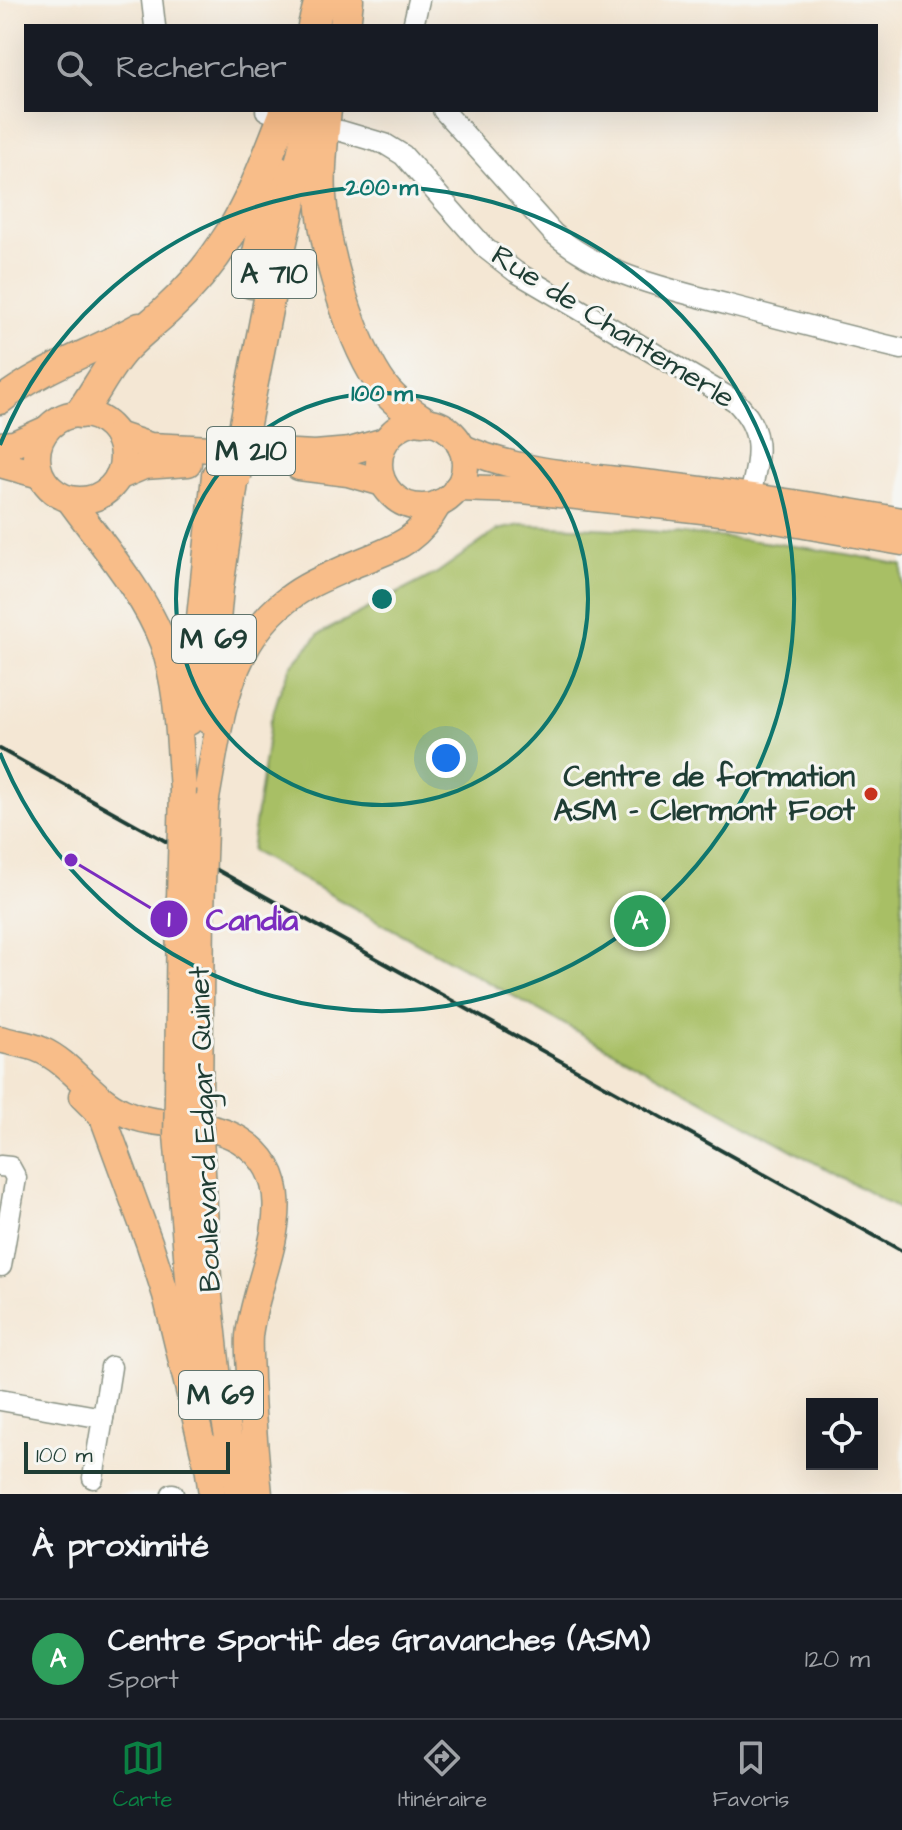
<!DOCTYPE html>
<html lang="fr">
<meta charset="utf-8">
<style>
:root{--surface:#171b24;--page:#242831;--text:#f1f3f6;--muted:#9ea1a6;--line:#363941;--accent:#0b8043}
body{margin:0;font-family:"Architects Daughter",sans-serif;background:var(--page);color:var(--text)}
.controls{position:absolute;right:24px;bottom:24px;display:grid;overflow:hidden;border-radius:0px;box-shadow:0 8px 32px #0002}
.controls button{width:72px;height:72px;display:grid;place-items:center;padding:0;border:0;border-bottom:2px solid var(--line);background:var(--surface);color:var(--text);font:40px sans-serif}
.scale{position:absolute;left:24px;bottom:20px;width:206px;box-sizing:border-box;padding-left:8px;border:4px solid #1f3d34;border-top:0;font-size:22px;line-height:28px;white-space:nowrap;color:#1f3d34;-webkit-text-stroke:6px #f6f6f2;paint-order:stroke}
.you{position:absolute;left:446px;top:758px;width:28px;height:28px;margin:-20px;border:6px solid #fff;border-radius:50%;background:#1a73e8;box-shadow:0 0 0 12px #1a73e833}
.badge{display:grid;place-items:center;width:52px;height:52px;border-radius:50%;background:var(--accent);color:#fff;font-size:26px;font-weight:700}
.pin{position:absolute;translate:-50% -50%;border:4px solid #fff;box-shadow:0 2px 8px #0006}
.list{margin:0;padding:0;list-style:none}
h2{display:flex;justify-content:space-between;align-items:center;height:104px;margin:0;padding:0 32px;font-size:34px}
h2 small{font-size:26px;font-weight:400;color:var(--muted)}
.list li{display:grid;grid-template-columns:52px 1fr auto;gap:24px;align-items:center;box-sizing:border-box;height:120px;padding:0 32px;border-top:2px solid var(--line)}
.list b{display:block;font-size:30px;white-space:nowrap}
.list p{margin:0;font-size:26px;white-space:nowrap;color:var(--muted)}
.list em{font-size:26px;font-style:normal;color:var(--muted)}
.icon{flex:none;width:44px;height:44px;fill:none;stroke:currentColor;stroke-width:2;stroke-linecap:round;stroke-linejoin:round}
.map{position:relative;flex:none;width:902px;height:1494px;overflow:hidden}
.search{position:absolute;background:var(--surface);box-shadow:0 8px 32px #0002;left:24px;right:24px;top:24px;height:88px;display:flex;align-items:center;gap:20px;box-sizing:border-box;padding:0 28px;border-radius:0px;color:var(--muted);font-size:30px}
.sheet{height:224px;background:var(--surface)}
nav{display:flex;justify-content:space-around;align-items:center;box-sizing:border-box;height:112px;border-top:2px solid var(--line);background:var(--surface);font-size:22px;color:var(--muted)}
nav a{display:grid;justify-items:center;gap:4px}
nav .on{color:var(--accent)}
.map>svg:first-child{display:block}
.garden{fill:#a8bf65;stroke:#647e4c;stroke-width:2}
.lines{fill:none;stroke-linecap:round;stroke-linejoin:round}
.minor-casing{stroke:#8a9284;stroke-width:23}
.major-casing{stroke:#8a9284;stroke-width:29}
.highway-casing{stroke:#8a9284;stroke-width:33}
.minor{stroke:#fff;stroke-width:20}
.major{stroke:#f8bd89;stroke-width:26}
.highway{stroke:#f8bd89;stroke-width:30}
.rail{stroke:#1f3d34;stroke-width:4}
.major-bridge-casing{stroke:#8a9284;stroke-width:29;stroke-linecap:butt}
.highway-bridge-casing{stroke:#8a9284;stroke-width:33;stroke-linecap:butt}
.major-bridge{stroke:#f8bd89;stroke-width:26}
.highway-bridge{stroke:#f8bd89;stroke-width:30}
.ring{fill:none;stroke:#0f766e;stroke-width:4}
.poi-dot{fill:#c8321e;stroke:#f6f6f2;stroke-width:3}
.labels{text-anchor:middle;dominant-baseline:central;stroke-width:6;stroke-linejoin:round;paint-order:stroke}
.shield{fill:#f6f6f2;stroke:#60746d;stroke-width:2}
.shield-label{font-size:28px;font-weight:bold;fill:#1f3d34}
.street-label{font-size:30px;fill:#1f3d34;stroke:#f6f6f2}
.poi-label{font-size:30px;font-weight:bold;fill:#1f3d34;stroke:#f6f6f2;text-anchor:end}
.centre{fill:#0f766e;stroke:#f6f6f2;stroke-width:4}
.ring-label{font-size:24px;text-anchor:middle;font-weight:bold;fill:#0f766e;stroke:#f6f6f2;stroke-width:6;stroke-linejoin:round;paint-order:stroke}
.leader{fill:none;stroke:#7b2cbf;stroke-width:3}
.callout-dot{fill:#7b2cbf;stroke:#f6f6f2;stroke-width:3}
.mark-label{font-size:24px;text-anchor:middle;font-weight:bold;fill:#fff}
.callout-label{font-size:32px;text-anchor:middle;font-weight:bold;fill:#7b2cbf;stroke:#f6f6f2;stroke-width:6;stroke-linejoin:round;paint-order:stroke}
</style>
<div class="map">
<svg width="902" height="1494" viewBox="0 0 902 1494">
<rect width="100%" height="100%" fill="#f6f6f2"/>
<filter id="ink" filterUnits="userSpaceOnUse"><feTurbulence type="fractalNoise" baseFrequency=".0125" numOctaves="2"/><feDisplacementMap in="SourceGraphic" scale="16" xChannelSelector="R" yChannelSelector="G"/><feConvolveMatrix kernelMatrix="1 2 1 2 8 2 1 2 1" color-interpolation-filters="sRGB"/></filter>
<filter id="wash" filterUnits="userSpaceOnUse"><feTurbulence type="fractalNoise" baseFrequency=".006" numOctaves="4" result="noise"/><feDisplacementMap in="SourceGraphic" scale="32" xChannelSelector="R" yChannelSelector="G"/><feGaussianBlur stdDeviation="1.8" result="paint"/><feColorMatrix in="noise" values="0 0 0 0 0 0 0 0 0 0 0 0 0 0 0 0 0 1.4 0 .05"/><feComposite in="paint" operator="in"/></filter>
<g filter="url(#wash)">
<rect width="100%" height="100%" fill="#f4e7d4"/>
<path class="garden" d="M 521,525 C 648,529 778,538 902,565 L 902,1211 L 251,851 L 270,723 L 281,688 L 291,666 L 319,634 L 437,573 L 498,530 Z"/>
</g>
<g filter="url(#ink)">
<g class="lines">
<defs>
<g id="minor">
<path d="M 152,0 L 155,26"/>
<path d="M 413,26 L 419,0"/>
<path d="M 266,110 L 268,111"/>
<path d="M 443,110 L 553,233 C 603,276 667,288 729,305 C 786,320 844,335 902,349"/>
<path d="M 341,131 L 385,144 L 403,155 L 485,248 L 516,272 L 735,401 C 766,432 759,456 750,496"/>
<path d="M 0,1166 L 10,1167 L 16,1178 L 1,1266"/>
<path d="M 0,1400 L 103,1418 L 93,1478"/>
<path d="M 103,1418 L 111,1367"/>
<path d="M 172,1494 L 173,1494"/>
</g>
<g id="major">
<path d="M 0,401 C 42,368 93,352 139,326"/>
<circle cx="80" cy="457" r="43"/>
<circle cx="422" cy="464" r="43"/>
<path d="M 117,435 L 150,446 L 315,454 L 350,451 L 385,441"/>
<path d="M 0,445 L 14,444 L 45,430"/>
<path d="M 461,447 C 521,474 589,476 653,484 C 736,494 819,506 902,521"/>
<path d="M 0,464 L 40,475"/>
<path d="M 299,467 L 348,473 L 383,483"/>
<path d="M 118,477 L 144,466 L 188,463"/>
<path d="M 457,488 L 523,490 L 747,515 L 902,542"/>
<path d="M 69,499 C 100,542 145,594 163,643 C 179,689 179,741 183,789"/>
<path d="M 208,720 L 220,588 L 236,476"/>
<path d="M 189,722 L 215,475"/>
<path d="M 205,804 C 219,731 224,647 288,599 C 307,584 331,575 353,565 C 395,547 415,545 439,503"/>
<path d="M 0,1039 C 13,1043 29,1044 41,1050 C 73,1064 91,1098 123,1112 C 159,1130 205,1118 240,1140 C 313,1185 255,1274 249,1336 C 248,1350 250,1365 250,1379 C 252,1417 255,1456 259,1494"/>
<path d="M 82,1096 L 103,1117 L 150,1245 L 166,1295 L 206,1461"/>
<path d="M 178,1096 L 180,898"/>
<path d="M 199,1100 L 201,911"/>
<path d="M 177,1135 L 196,1362"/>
<path d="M 200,1136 L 209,1296 L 218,1379 L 238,1494"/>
<path d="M 205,1445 L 212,1494"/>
</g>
<g id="highway">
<path d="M 313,26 L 320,0"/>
<path d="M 345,26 L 348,0"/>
<path d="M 326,110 C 323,138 319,168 321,196 C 324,250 352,345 384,388 C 394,401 408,411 422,420"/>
<path d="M 251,283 L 277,170"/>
<path d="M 80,413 C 96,392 107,367 125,348 C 138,334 153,323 167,310 C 190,289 213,261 230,234 C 254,196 269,152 286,110"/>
<path d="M 242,439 L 271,289 L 310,120"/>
</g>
</defs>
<use href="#minor" class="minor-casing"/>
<use href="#major" class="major-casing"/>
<use href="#highway" class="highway-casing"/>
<use href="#minor" class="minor"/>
<use href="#major" class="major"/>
<use href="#highway" class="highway"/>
<path class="rail" d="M 0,749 L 902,1251"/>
<defs>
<g id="major-bridge">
<path d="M 180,898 L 183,789"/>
<path d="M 201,911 L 205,804"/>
<path d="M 199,1100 L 200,1136"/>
<path d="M 177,1135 L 178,1096"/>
</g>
<path id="highway-bridge" d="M 236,476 L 242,439"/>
</defs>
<use href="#major-bridge" class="major-bridge-casing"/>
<use href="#highway-bridge" class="highway-bridge-casing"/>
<use href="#major-bridge" class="major-bridge"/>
<use href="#highway-bridge" class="highway-bridge"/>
</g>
</g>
<g class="ring">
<circle cx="382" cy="599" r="206"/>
<path d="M0 445A412 412 0 1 1 0 753"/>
</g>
<circle class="poi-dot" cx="871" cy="794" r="8"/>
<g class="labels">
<g class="shield">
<rect x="232" y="250" width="84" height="48" rx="6"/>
<rect x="207" y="427" width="88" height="48" rx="6"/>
<rect x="172" y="615" width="84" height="48" rx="6"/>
<rect x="179" y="1371" width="84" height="48" rx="6"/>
</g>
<g class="shield-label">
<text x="274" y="274">A 710</text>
<text x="251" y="451">M 210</text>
<text x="214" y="639">M 69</text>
<text x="221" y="1395">M 69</text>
</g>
<g class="street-label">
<text transform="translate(613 327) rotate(32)">Rue de Chantemerle</text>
<text transform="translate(205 1129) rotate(-92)">Boulevard Edgar Quinet</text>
</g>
<g class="poi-label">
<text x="855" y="777">Centre de formation<tspan x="855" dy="34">ASM - Clermont Foot</tspan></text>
</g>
</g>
<circle cx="382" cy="599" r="12" class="centre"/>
<g class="ring-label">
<text x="382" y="195">200 m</text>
<text x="382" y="401">100 m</text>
</g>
<path class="leader" d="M71 860L169 919"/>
<g class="callout-dot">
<circle cx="71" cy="860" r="8"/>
<circle cx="169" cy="919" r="20"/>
</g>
<g class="mark-label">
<text x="169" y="927">1</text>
</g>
<g class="callout-label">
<text x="252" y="930">Candia</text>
</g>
</svg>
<div class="controls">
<button><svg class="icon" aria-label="locate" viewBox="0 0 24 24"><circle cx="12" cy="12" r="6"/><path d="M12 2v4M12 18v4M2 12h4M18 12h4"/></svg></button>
</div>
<div class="scale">100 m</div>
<div class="you"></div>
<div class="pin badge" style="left:640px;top:921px;background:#2e9e5b">A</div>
<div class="search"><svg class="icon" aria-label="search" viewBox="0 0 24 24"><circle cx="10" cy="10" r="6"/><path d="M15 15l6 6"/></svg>Rechercher</div>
</div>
<section class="sheet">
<h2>À proximité<small></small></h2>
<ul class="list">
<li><span class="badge" style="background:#2e9e5b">A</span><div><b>Centre Sportif des Gravanches (ASM)</b><p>Sport</p></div><em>120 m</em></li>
</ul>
</section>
<nav>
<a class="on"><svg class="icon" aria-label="map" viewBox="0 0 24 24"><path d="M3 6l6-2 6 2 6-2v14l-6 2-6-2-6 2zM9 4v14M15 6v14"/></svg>Carte</a>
<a><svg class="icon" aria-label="directions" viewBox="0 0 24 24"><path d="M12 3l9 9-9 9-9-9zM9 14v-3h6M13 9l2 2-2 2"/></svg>Itinéraire</a>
<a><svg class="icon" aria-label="saved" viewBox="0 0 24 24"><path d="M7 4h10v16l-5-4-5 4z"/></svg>Favoris</a>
</nav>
